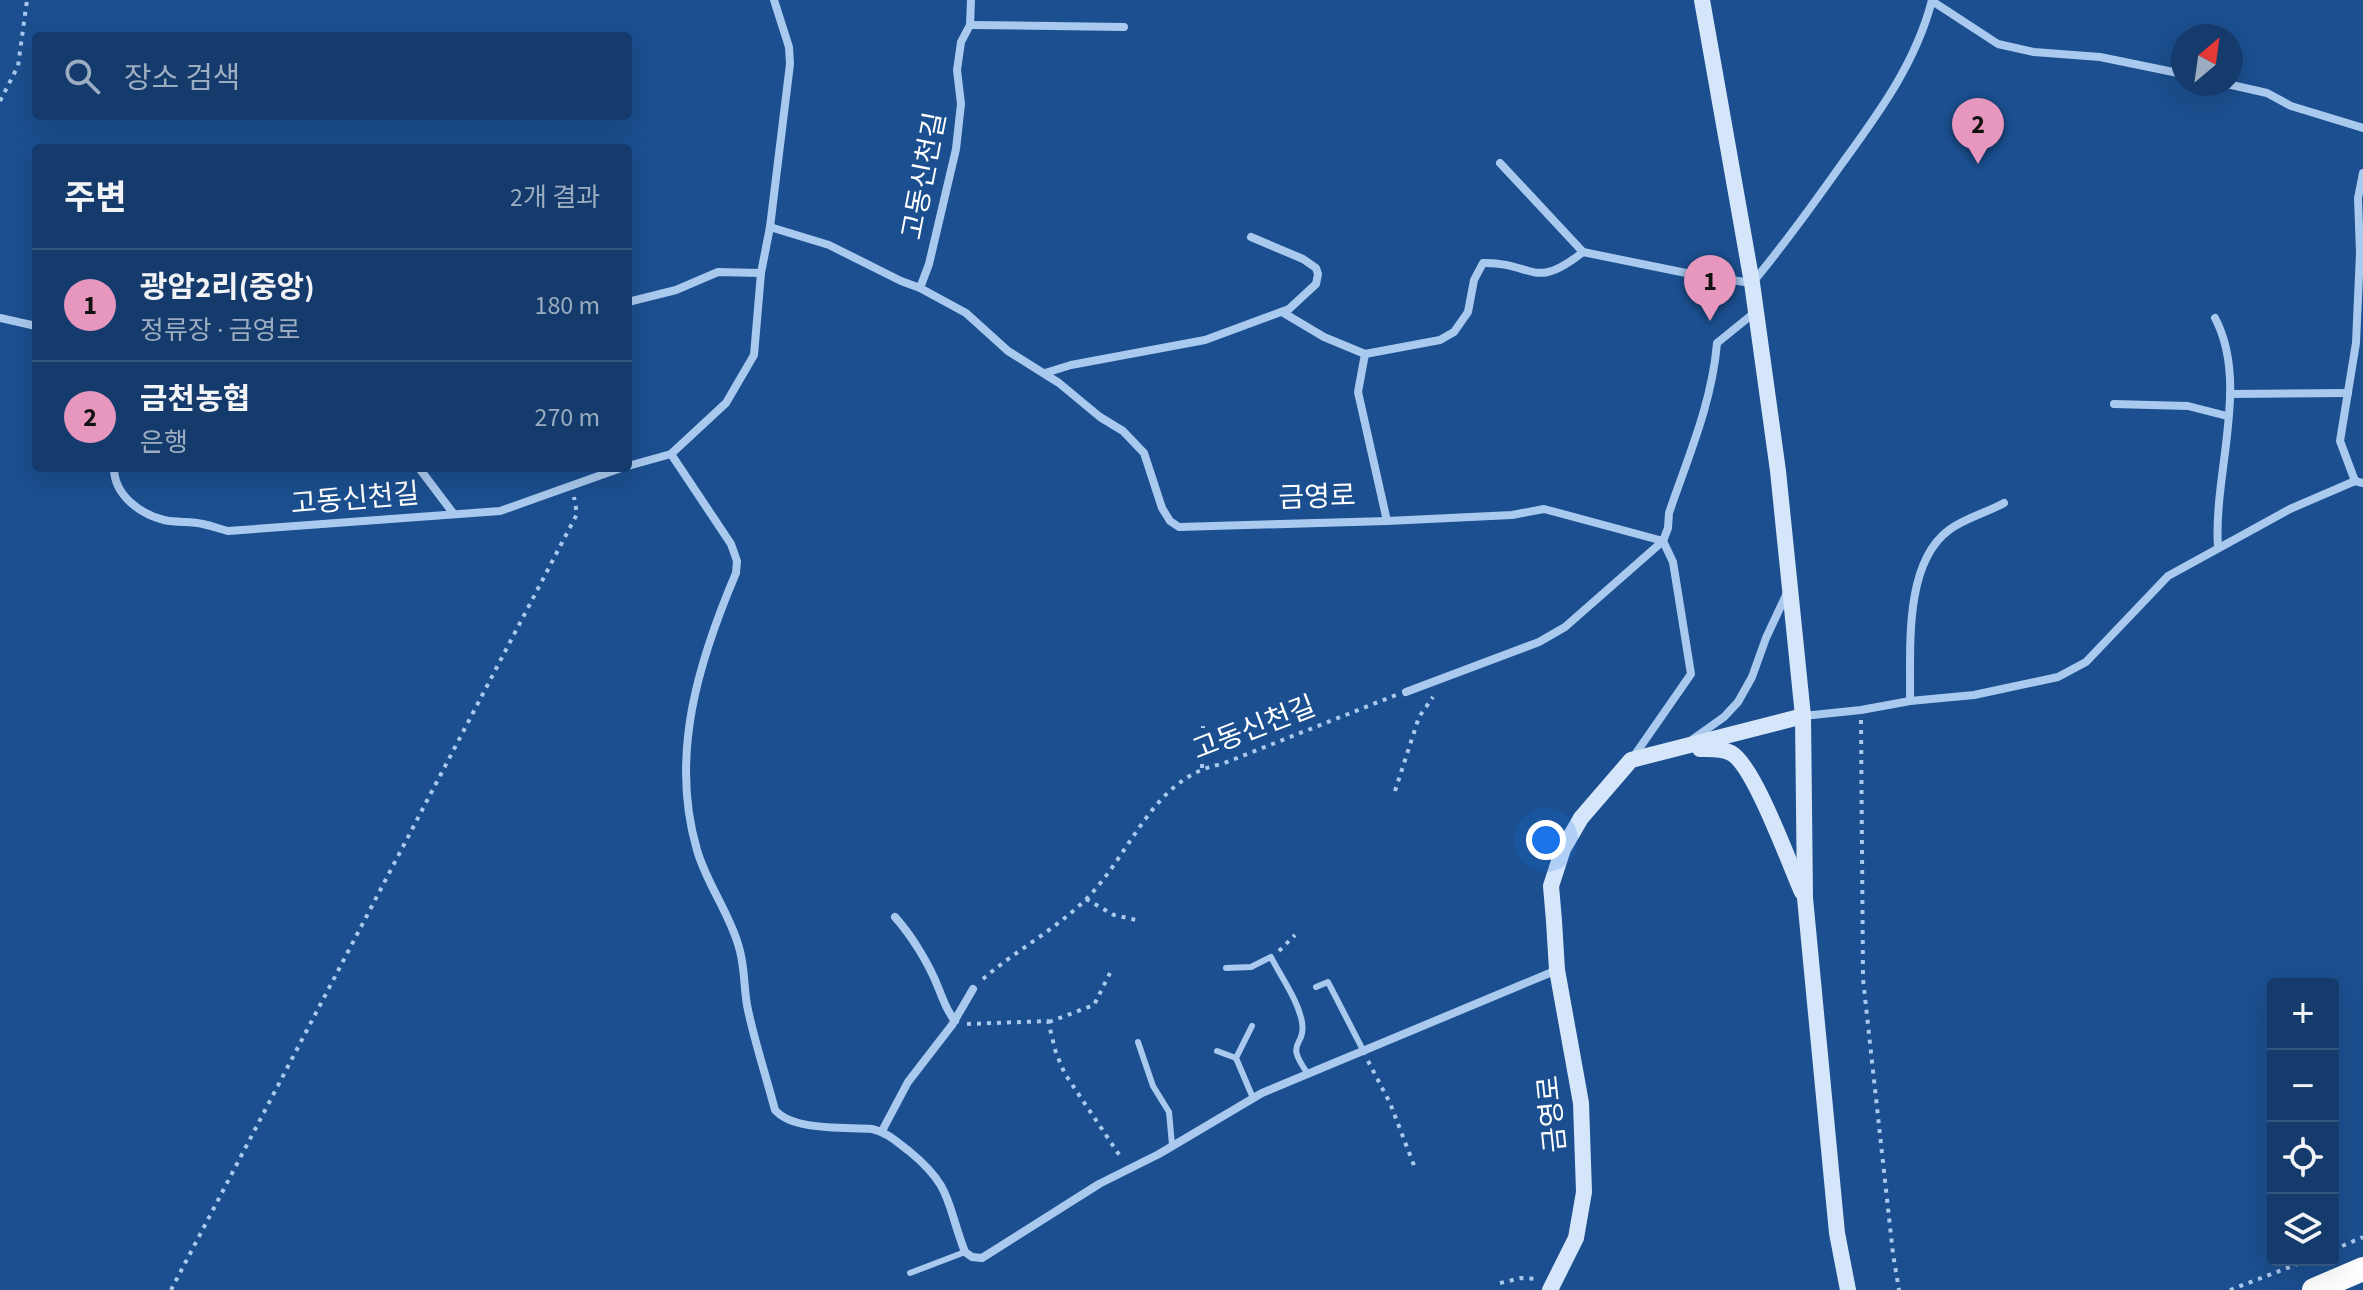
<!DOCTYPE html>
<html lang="ko">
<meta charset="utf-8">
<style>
:root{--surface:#143b6b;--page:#214673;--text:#f1f3f6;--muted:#9dadc1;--line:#33557e;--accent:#e797bd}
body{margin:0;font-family:"Source Sans 3","Noto Sans KR",sans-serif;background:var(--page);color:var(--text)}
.controls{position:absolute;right:24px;bottom:24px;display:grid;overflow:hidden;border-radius:8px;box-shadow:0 8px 32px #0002}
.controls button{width:72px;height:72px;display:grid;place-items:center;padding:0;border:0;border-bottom:2px solid var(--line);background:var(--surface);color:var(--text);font:40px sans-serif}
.compass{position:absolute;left:2171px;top:24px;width:72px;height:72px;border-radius:50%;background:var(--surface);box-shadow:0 8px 32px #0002;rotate:29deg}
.you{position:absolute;left:1546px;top:840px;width:28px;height:28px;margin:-20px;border:6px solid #fff;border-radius:50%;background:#1a73e8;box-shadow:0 0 0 12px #1a73e833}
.badge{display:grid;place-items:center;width:52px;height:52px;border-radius:50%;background:var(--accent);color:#111;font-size:26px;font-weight:700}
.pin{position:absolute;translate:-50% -66px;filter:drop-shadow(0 2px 4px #0008)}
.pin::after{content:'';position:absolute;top:42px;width:28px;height:24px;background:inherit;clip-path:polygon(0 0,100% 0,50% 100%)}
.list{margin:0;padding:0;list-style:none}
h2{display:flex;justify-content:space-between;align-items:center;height:104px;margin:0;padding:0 32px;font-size:34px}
h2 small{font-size:26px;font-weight:400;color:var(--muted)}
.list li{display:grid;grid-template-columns:52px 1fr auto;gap:24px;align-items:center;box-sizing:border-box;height:112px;padding:0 32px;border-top:2px solid var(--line)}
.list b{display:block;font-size:30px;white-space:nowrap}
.list p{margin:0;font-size:26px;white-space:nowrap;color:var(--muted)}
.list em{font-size:26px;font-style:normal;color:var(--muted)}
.icon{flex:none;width:44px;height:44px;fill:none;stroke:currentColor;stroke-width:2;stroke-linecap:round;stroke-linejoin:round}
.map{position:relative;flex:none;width:2363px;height:1290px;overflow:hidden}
.search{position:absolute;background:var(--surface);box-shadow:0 8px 32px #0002;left:32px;top:32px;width:600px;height:88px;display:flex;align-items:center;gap:20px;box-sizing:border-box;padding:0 28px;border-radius:8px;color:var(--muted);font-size:30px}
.panel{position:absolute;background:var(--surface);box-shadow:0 8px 32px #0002;left:32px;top:144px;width:600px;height:328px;border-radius:8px}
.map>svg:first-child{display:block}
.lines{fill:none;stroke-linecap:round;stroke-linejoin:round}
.path{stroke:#a9c9ee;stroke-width:4;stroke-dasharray:4 6;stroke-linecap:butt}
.lane{stroke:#a9c9ee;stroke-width:6}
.street{stroke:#a9c9ee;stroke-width:8}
.secondary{stroke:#d6e6fa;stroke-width:16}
.highway{stroke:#fff;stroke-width:24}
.labels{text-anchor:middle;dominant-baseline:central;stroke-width:8;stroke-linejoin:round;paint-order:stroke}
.street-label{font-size:28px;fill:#fff;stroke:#1b4f8f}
</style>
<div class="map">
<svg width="2363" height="1290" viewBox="0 0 2363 1290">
<rect width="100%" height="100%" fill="#1b4f8f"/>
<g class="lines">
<g class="path">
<path d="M 0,101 L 18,66 L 27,0"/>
<path d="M 1861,720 L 1863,979 L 1893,1254 L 1899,1290"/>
<path d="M 1202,768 L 1203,726"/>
<path d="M 1395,791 L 1419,717 L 1433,697"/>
<path d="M 1086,899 L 1114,915 L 1141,921"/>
<path d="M 1279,951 L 1295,935"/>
<path d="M 983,979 C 1014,952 1051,932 1081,904 C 1130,860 1150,777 1222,764 L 1396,695"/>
<path d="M 1049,1022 L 1094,1005 L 1110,973"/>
<path d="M 967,1024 L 1048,1021 L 1056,1053 L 1065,1074 L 1122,1159"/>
<path d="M 1368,1061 L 1390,1103 L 1415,1168"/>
<path d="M 2333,1250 L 2363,1237"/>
<path d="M 1500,1283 L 1521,1278 L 1539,1279"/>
<path d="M 171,1290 L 577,514 L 574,497"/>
<path d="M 2230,1290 L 2308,1260"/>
</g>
<g class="lane">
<path d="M 1226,968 L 1251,967 L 1271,957 C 1281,977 1298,1000 1302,1022 C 1306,1049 1283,1039 1308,1074"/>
<path d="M 1316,987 L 1328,982 L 1364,1052"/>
<path d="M 1252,1026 L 1236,1058 L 1253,1098"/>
<path d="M 1138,1042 L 1153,1086 L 1169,1112 L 1172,1145"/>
<path d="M 1217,1051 L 1236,1058"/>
<path d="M 910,1273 L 965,1252"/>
</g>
<g class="street">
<path d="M 1932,1 L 1998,44 L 2034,52 L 2100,57 L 2183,74"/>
<path d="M 970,25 L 1124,27"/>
<path d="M 2227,84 L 2267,93 L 2291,106 L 2363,128"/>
<path d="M 1500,163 L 1583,252 L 1696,275 L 1752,283 C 1784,245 1812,206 1841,165 C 1878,114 1916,63 1932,0"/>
<path d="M 770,227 L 829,245 L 901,281 L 920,288 L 929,264 L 956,149 L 961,104 L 957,70 L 961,42 L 970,25 L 971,0"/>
<path d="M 920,288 L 966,313 L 1008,351 L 1059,383 L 1100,417 L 1123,431 L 1144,453 L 1162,508 L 1170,521 L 1179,527 L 1387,521 L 1512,515 L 1544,509 L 1663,541 L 1668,528 L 1669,513 C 1688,457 1712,403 1717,343 L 1754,313"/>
<path d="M 628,302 L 676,290 L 718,272 L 761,273"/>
<path d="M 1282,312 L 1324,337 L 1365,354 L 1440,340 L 1454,332 L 1468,312 L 1474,280 L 1483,263 C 1534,262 1533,292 1583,252"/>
<path d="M 0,318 L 36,326"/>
<path d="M 2215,318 C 2250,384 2213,474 2218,547"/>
<path d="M 1365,354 L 1358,392 L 1387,521"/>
<path d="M 1045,373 L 1071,365 L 1205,340 L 1289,309 L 1316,284 L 1318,274 L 1316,268 L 1303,259 L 1251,237"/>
<path d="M 2230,394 L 2348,393"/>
<path d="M 2114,404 L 2188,406 L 2227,416"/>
<path d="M 671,454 L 731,544 L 737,561 L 736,573 C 699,660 669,755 697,850 C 706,882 728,911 738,944 C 746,968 743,988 748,1010 C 755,1043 766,1076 775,1110 C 793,1131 844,1127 872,1129 C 887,1132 897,1142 909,1151 C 953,1187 946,1203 965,1252 L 972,1257 L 982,1258 L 1099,1184 L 1159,1154 L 1262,1093 L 1557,970"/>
<path d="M 628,466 L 671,454 L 726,403 L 754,355 L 761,273 L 770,227 L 790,64 L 789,47 L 774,0"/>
<path d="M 114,468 C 114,495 140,514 164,520 C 177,523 191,521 203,524 C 212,526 220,529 228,531 L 500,511 L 621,468"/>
<path d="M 419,468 L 453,513"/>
<path d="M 2355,481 L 2340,441 L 2356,343 L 2360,253 L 2358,198 L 2363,173"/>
<path d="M 1406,692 L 1539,642 L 1565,627 L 1663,541 L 1673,562 L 1691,674 L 1634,756"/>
<path d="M 1910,701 C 1911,651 1903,564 1949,530 C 1965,518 1986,513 2004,503"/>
<path d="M 1803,716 L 1861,710 L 1910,701 L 1974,695 L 2058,677 L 2086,662 L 2168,576 L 2290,509 L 2355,481 L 2363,483"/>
<path d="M 1693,739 L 1724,717 L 1738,702 L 1752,677 L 1766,638 L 1787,593"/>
<path d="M 895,917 C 912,936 929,964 938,987 C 944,1001 945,1008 955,1021"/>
<path d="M 882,1131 L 908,1082 L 952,1025 L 973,989"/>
</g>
<g class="secondary">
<path d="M 1702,0 L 1752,283 L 1778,471 L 1803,716 L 1805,898 L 1837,1233 L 1848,1290"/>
<path d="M 1700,749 C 1710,749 1721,748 1731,753 C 1754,765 1789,863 1802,892"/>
<path d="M 1550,1290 L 1576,1238 L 1584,1192 L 1581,1103 L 1557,970 L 1554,921 L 1551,886 L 1563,849 L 1581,818 L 1631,760 L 1803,716"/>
</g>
<path class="highway" d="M 2314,1290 L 2363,1269"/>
</g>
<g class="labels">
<g class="street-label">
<text transform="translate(924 176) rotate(-79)">고동신천길</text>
<text transform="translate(1317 497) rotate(-2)">금영로</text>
<text transform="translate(355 499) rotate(-5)">고동신천길</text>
<text transform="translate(1254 728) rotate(-21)">고동신천길</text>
<text transform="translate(1552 1114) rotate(-96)">금영로</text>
</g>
</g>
</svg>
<div class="controls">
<button>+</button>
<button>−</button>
<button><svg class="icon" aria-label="locate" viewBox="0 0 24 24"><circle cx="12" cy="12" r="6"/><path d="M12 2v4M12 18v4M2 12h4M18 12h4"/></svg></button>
<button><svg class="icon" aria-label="layers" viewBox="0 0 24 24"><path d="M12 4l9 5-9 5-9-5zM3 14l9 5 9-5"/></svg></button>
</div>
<svg class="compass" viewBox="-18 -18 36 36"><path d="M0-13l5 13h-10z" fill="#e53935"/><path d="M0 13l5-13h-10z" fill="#9dadc1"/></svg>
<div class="you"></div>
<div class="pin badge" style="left:1710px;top:321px">1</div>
<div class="pin badge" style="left:1978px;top:164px">2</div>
<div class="search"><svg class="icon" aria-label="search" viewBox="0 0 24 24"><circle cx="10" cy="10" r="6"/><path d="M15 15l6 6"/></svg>장소 검색</div>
<section class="panel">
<h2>주변<small>2개 결과</small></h2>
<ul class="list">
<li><span class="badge">1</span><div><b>광암2리(중앙)</b><p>정류장 · 금영로</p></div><em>180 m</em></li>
<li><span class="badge">2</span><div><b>금천농협</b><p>은행</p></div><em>270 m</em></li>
</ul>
</section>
</div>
